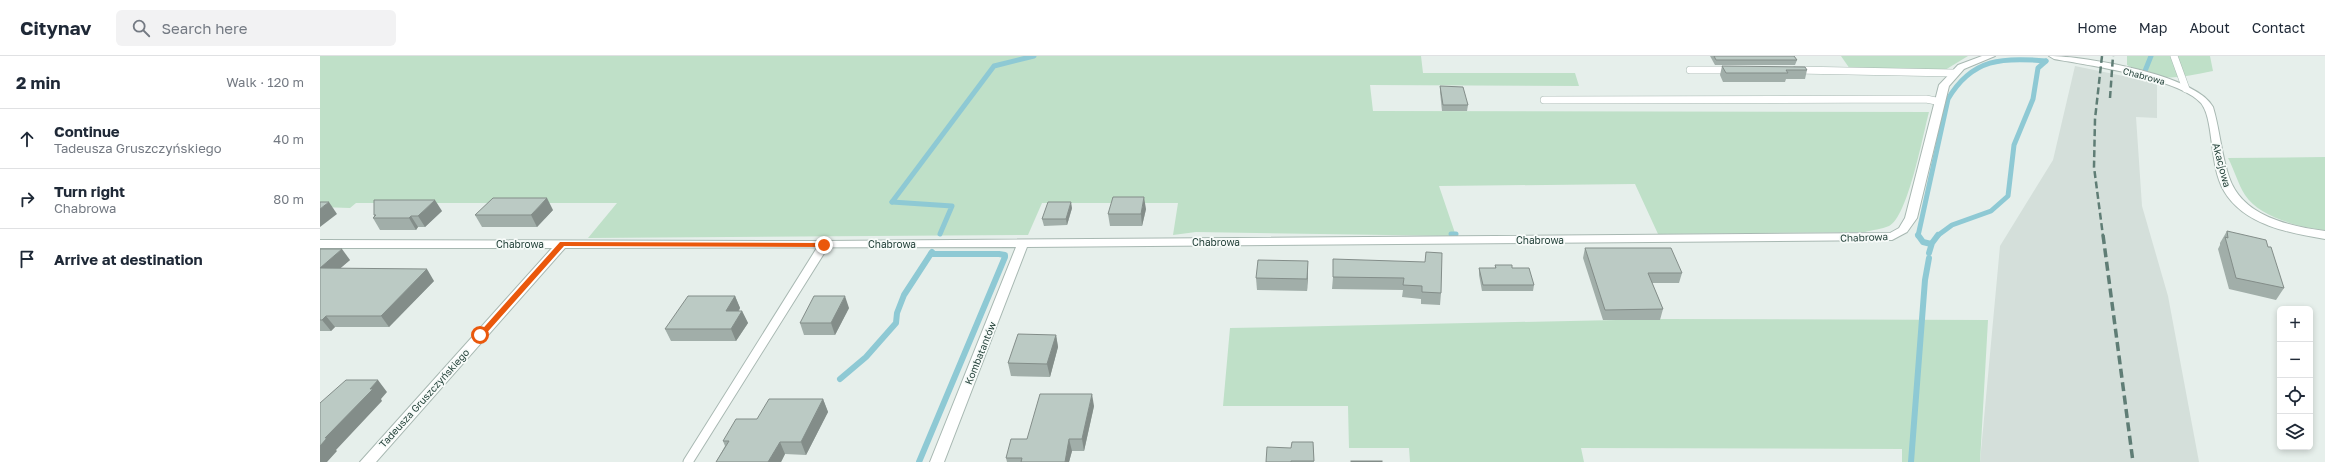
<!DOCTYPE html>
<meta charset="utf-8">
<style>
:root{--surface:#fff;--page:#f2f2f3;--text:#1f2937;--muted:#747a83;--line:#e0e1e3}
body{margin:0;font-family:"Golos Text",sans-serif;background:var(--page);color:var(--text)}
.controls{position:absolute;right:12px;bottom:12px;display:grid;overflow:hidden;border-radius:6px;box-shadow:0 2px 6px #0003}
.controls button{width:36px;height:36px;display:grid;place-items:center;padding:0;border:0;border-bottom:1px solid var(--line);background:var(--surface);color:var(--text);font:20px sans-serif}
.stop{position:absolute;width:12px;height:12px;margin:-9px;border:3px solid #ea580c;border-radius:50%;background:#fff}
.stop.end{background:#ea580c;border-color:#fff;box-shadow:0 1px 4px #0008}
.list{margin:0;padding:0;list-style:none}
h2{display:flex;justify-content:space-between;align-items:center;height:52px;margin:0;padding:0 16px;font-size:17px}
h2 small{font-size:13px;font-weight:400;color:var(--muted)}
.list li{display:grid;grid-template-columns:26px 1fr auto;gap:12px;align-items:center;box-sizing:border-box;height:60px;padding:0 16px;border-top:1px solid var(--line)}
.list b{display:block;font-size:15px;white-space:nowrap}
.list p{margin:0;font-size:13px;white-space:nowrap;color:var(--muted)}
.list em{font-size:13px;font-style:normal;color:var(--muted)}
.icon{flex:none;width:22px;height:22px;fill:none;stroke:currentColor;stroke-width:2;stroke-linecap:round;stroke-linejoin:round}
.map{position:relative;flex:none;width:2005px;height:406px;overflow:hidden}
header{display:flex;align-items:center;gap:24px;box-sizing:border-box;height:56px;padding:0 20px;background:var(--surface);border-bottom:1px solid var(--line)}
header strong{font-size:19px}
nav{display:flex;gap:22px;margin-inline-start:auto;font-size:14px}
.search{width:280px;height:36px;background:var(--page);display:flex;align-items:center;gap:10px;box-sizing:border-box;padding:0 14px;border-radius:6px;color:var(--muted);font-size:15px}
main{display:flex}
aside{flex:1;background:var(--surface)}
.map>svg:first-child{display:block}
.built{fill:#d4dfda}
.green{fill:#bfe0c8}
.lines{fill:none;stroke-linecap:round;stroke-linejoin:round}
.stream-far1{stroke:#8ec9d4;stroke-width:5}
.stream{stroke:#8ec9d4;stroke-width:6}
.lane-far1-casing{stroke:#a8b8b2;stroke-width:8}
.lane-casing{stroke:#a8b8b2;stroke-width:11}
.street-casing{stroke:#a8b8b2;stroke-width:2}
.lane-far1{stroke:#fff;stroke-width:7}
.lane{stroke:#fff;stroke-width:9}
.street{fill:#fff;fill-rule:evenodd}
.rail-far1{stroke:#5f7d75;stroke-width:2.5;stroke-dasharray:7 3.5;stroke-linecap:butt}
.rail{stroke:#5f7d75;stroke-width:3.5;stroke-dasharray:9 4.5;stroke-linecap:butt}
.wall{fill:#a1aea9}
.shaded-wall{fill:#838d89}
.building{fill:#bbcac4;stroke:#838d89}
.route{fill:#ea580c}
.labels{text-anchor:middle;dominant-baseline:central;stroke-width:3.5;stroke-linejoin:round;paint-order:stroke}
.far-street-label{font-size:9px;fill:#24423a;stroke:#f7fbf9}
.street-label{font-size:10px;fill:#24423a;stroke:#f7fbf9}
</style>
<header>
<strong>Citynav</strong>
<div class="search"><svg class="icon" aria-label="search" viewBox="0 0 24 24"><circle cx="10" cy="10" r="6"/><path d="M15 15l6 6"/></svg>Search here</div>
<nav><a>Home</a><a>Map</a><a>About</a><a>Contact</a></nav>
</header>
<main>
<aside>
<h2>2 min<small>Walk · 120 m</small></h2>
<ul class="list">
<li><svg class="icon" aria-label="ahead" viewBox="0 0 24 24"><path d="M12 20V5M6 11l6-6 6 6"/></svg><div><b>Continue</b><p>Tadeusza Gruszczyńskiego</p></div><em>40 m</em></li>
<li><svg class="icon" aria-label="right" viewBox="0 0 24 24"><path d="M7 20v-9h11M14 6l5 5-5 5"/></svg><div><b>Turn right</b><p>Chabrowa</p></div><em>80 m</em></li>
<li><svg class="icon" aria-label="arrive" viewBox="0 0 24 24"><path d="M6 21V4h12l-3 4 3 4H6"/></svg><div><b>Arrive at destination</b></div></li>
</ul>
</aside>
<div class="map">
<svg width="2005" height="406" viewBox="0 0 2005 406">
<rect width="100%" height="100%" fill="#e6efeb"/>
<path class="built" d="M 1755,10 L 1837,27 L 1837,62 L 1816,61 L 1822,150 L 1848,240 L 1879,406 L 1660,406 L 1680,190 L 1733,104 Z"/>
<g class="green">
<path d="M 0,0 L 1136,0 L 1101,0 L 1103,17 L 1255,17 L 1259,30 L 1050,29 L 1053,55 L 1609,56 C 1603,78 1588,161 1569,170 C 1562,173 1552,174 1545,176 L 1338,178 L 1315,128 L 1119,130 L 1135,177 L 1133,180 L 876,176 L 853,179 L 858,147 L 722,147 L 708,179 L 268,182 L 297,147 L 36,147 L 30,152 L 0,151 Z"/>
<path d="M 1521,0 L 1648,0 L 1625,14 L 1530,13 Z"/>
<path d="M 1807,0 L 1890,0 L 1893,15 C 1857,22 1841,27 1807,9 Z"/>
<path d="M 2005,101 L 2005,174 C 1981,172 1939,161 1925,139 C 1918,128 1914,113 1908,102 Z"/>
<path d="M 1343,263 L 1668,264 L 1660,406 L 1582,406 L 1582,393 L 1261,392 L 1264,406 L 1090,406 L 1089,392 L 1029,392 L 1028,350 L 903,350 L 910,272 Z"/>
</g>
<g class="lines">
<g class="stream-far1">
<path d="M 1825,15 L 1831,0"/>
<path d="M 572,146 L 674,10 L 714,0"/>
<path d="M 572,146 L 632,150 L 620,178"/>
<path d="M 1131,178 L 1136,178"/>
<path d="M 1598,180 L 1628,43 C 1652,2 1683,1 1726,5"/>
<path d="M 1617,180 L 1632,169 L 1671,155 L 1688,140 L 1694,89 L 1713,43 L 1718,12 L 1726,5"/>
</g>
<g class="stream">
<path d="M 1598,179 L 1603,186 L 1611,188"/>
<path d="M 1609,197 L 1612,187 L 1618,179"/>
<path d="M 520,323 L 546,301 L 576,267 L 577,257 L 584,239 L 612,196"/>
<path d="M 599,406 L 685,201 L 685,199 L 679,198 L 611,198"/>
<path d="M 1591,406 L 1605,224 L 1609,202"/>
</g>
<defs>
<g id="lane-far1">
<path d="M 1854,0 L 1866,33"/>
<path d="M 1370,14 L 1411,14"/>
<path d="M 1476,14 L 1633,17"/>
<path d="M 1224,44 L 1606,43 L 1621,46"/>
</g>
<path id="lane" d="M 368,406 L 504,189"/>
<g id="street">
<path d="M 1662,0 L 1675,0 L 1644,13 L 1629,30 L 1597,162 L 1587,176 L 1572,184 L 707,191 L 624,406 L 610,406 L 696,191 L 245,192 L 56,406 L 40,406 L 232,192 L 0,192 L 0,184 L 504,185 L 1570,177 L 1579,172 L 1585,162 L 1619,29 L 1638,9 Z"/>
<path d="M 1729,0 C 1765,0 1876,19 1893,51 C 1900,74 1901,98 1909,121 C 1922,160 1968,170 2005,175 L 2005,183 C 1969,177 1924,169 1904,135 C 1896,121 1894,104 1892,88 C 1890,77 1889,57 1881,47 C 1859,22 1767,9 1734,3 Z"/>
</g>
</defs>
<use href="#lane-far1" class="lane-far1-casing"/>
<use href="#lane" class="lane-casing"/>
<use href="#street" class="street-casing"/>
<use href="#lane-far1" class="lane-far1"/>
<use href="#lane" class="lane"/>
<use href="#street" class="street"/>
<g class="rail-far1">
<path d="M 1782,0 L 1775,63 L 1774,111 L 1783,180"/>
<path d="M 1790,42 L 1793,0"/>
</g>
<path class="rail" d="M 1783,179 L 1813,406"/>
</g>
<g class="wall">
<path d="M 1390,0 L 1474,0 L 1477,4 L 1475,9 L 1395,9 Z"/>
<path d="M 1402,10 L 1487,14 L 1485,23 L 1466,23 L 1465,26 L 1403,26 L 1400,19 Z"/>
<path d="M 1120,30 L 1148,49 L 1147,55 L 1122,55 L 1120,36 Z"/>
<path d="M 752,152 L 747,169 L 724,170 L 722,163 Z"/>
<path d="M 826,153 L 822,170 L 790,170 L 788,158 Z"/>
<path d="M 233,154 L 217,171 L 162,171 L 155,159 Z"/>
<path d="M 122,155 L 105,171 L 98,171 L 96,174 L 60,174 L 53,162 L 54,160 L 54,159 Z"/>
<path d="M 1907,175 L 1948,191 L 1964,232 L 1956,244 L 1909,233 L 1898,193 L 1900,189 L 1900,187 Z"/>
<path d="M 1265,192 L 1362,217 L 1359,227 L 1332,227 L 1343,253 L 1340,264 L 1283,264 L 1263,202 Z"/>
<path d="M 0,193 L 30,204 L 20,212 L 114,225 L 69,271 L 15,271 L 11,275 L 0,275 Z"/>
<path d="M 1105,206 L 1121,237 L 1120,249 L 1101,248 L 1101,243 L 1082,241 L 1083,234 L 1012,233 L 1013,221 Z"/>
<path d="M 1175,209 L 1192,212 L 1214,229 L 1213,235 L 1162,235 L 1159,219 L 1159,212 L 1175,212 Z"/>
<path d="M 988,217 L 987,235 L 937,234 L 936,222 Z"/>
<path d="M 415,240 L 420,252 L 419,255 L 422,255 L 428,267 L 416,285 L 351,285 L 345,273 Z"/>
<path d="M 529,252 L 515,279 L 484,279 L 480,267 Z"/>
<path d="M 736,279 L 738,291 L 730,321 L 691,320 L 688,307 Z"/>
<path d="M 503,343 L 508,356 L 486,399 L 465,398 L 461,406 L 396,406 L 405,390 L 403,385 L 437,363 Z"/>
<path d="M 774,350 L 764,395 L 752,395 L 749,406 L 687,406 L 686,402 L 707,383 Z"/>
<path d="M 993,386 L 994,406 L 946,406 L 971,392 Z"/>
</g>
<g class="shaded-wall">
<path d="M 824,141 L 826,153 L 822,170 L 821,158 Z"/>
<path d="M 227,142 L 233,154 L 217,171 L 211,159 Z"/>
<path d="M 115,144 L 122,155 L 105,171 L 98,160 Z"/>
<path d="M 9,146 L 17,158 L 0,171 L 0,153 Z"/>
<path d="M 751,146 L 752,152 L 747,169 L 746,163 Z"/>
<path d="M 91,160 L 98,171 L 96,174 L 89,162 Z"/>
<path d="M 22,193 L 30,204 L 8,223 L 0,212 Z"/>
<path d="M 988,205 L 988,217 L 987,235 L 987,223 Z"/>
<path d="M 107,213 L 114,225 L 69,271 L 61,260 Z"/>
<path d="M 415,240 L 420,252 L 411,267 L 406,255 Z"/>
<path d="M 525,240 L 529,252 L 515,279 L 511,267 Z"/>
<path d="M 422,255 L 428,267 L 416,285 L 411,273 Z"/>
<path d="M 6,260 L 15,271 L 11,275 L 2,264 Z"/>
<path d="M 736,279 L 738,291 L 730,321 L 727,308 Z"/>
<path d="M 58,324 L 67,336 L 61,343 L 62,345 L 16,394 L 17,395 L 7,406 L 0,406 L 0,390 L 5,382 Z"/>
<path d="M 772,338 L 774,350 L 764,395 L 762,383 Z"/>
<path d="M 503,343 L 508,356 L 486,399 L 481,386 Z"/>
<path d="M 749,383 L 752,395 L 749,406 L 745,406 Z"/>
<path d="M 460,386 L 465,398 L 461,406 L 448,406 Z"/>
</g>
<g class="building">
<path d="M 1394,0 L 1474,0 L 1477,4 L 1396,4 Z"/>
<path d="M 1402,10 L 1485,11 L 1487,14 L 1466,14 L 1468,17 L 1406,17 Z"/>
<path d="M 1120,30 L 1143,31 L 1148,49 L 1123,49 Z"/>
<path d="M 793,141 L 824,141 L 821,158 L 788,158 Z"/>
<path d="M 173,142 L 227,142 L 211,159 L 155,159 Z"/>
<path d="M 54,144 L 115,144 L 98,160 L 91,160 L 89,162 L 53,162 L 56,159 L 54,159 Z"/>
<path d="M 0,146 L 9,146 L 0,153 Z"/>
<path d="M 728,146 L 751,146 L 746,163 L 722,163 Z"/>
<path d="M 1907,175 L 1946,184 L 1948,191 L 1951,191 L 1964,232 L 1916,222 L 1905,181 L 1908,182 Z"/>
<path d="M 1265,192 L 1351,192 L 1362,217 L 1328,217 L 1343,253 L 1285,254 Z"/>
<path d="M 0,193 L 22,193 L 0,212 L 107,213 L 61,260 L 6,260 L 2,264 L 0,264 Z"/>
<path d="M 1106,196 L 1122,197 L 1121,237 L 1102,236 L 1102,230 L 1083,229 L 1084,222 L 1013,221 L 1013,203 L 1105,206 Z"/>
<path d="M 938,204 L 988,205 L 987,223 L 936,222 Z"/>
<path d="M 1175,209 L 1192,209 L 1192,212 L 1209,212 L 1214,229 L 1163,229 L 1159,212 L 1176,212 Z"/>
<path d="M 368,240 L 415,240 L 406,255 L 422,255 L 411,273 L 345,273 Z"/>
<path d="M 494,240 L 525,240 L 511,267 L 480,267 Z"/>
<path d="M 698,278 L 736,279 L 727,308 L 688,307 Z"/>
<path d="M 26,324 L 58,324 L 50,333 L 53,333 L 5,382 L 7,382 L 0,390 L 0,347 Z"/>
<path d="M 720,338 L 772,338 L 762,383 L 749,383 L 745,406 L 701,406 L 702,402 L 686,402 L 691,383 L 707,383 Z"/>
<path d="M 449,343 L 503,343 L 481,386 L 460,386 L 448,406 L 396,406 L 409,385 L 403,385 L 416,363 L 437,363 Z"/>
<path d="M 972,386 L 993,386 L 994,405 L 971,405 L 971,406 L 946,406 L 947,391 L 971,392 Z"/>
<rect x="1031" y="405" width="31" height="1"/>
</g>
<path class="route" d="M 240,186 L 504,187 L 507,189 L 504,191 L 244,190 L 163,281 L 158,281 L 158,278 Z"/>
<g class="labels">
<g class="far-street-label">
<text transform="translate(1824 20) rotate(15)">Chabrowa</text>
</g>
<g class="street-label">
<text transform="translate(1902 109) rotate(75)">Akacjowa</text>
<text transform="translate(1544 181) rotate(-2)">Chabrowa</text>
<text x="1220" y="184">Chabrowa</text>
<text x="896" y="186">Chabrowa</text>
<text x="200" y="188">Chabrowa</text>
<text x="572" y="188">Chabrowa</text>
<text transform="translate(660 297) rotate(-68)">Kombatantów</text>
<text transform="translate(104 342) rotate(-48)">Tadeusza Gruszczyńskiego</text>
</g>
</g>
</svg>
<div class="controls">
<button>+</button>
<button>−</button>
<button><svg class="icon" aria-label="locate" viewBox="0 0 24 24"><circle cx="12" cy="12" r="6"/><path d="M12 2v4M12 18v4M2 12h4M18 12h4"/></svg></button>
<button><svg class="icon" aria-label="layers" viewBox="0 0 24 24"><path d="M12 4l9 5-9 5-9-5zM3 14l9 5 9-5"/></svg></button>
</div>
<div class="stop" style="left:160px;top:279px"></div>
<div class="stop end" style="left:504px;top:189px"></div>
</div>
</main>
